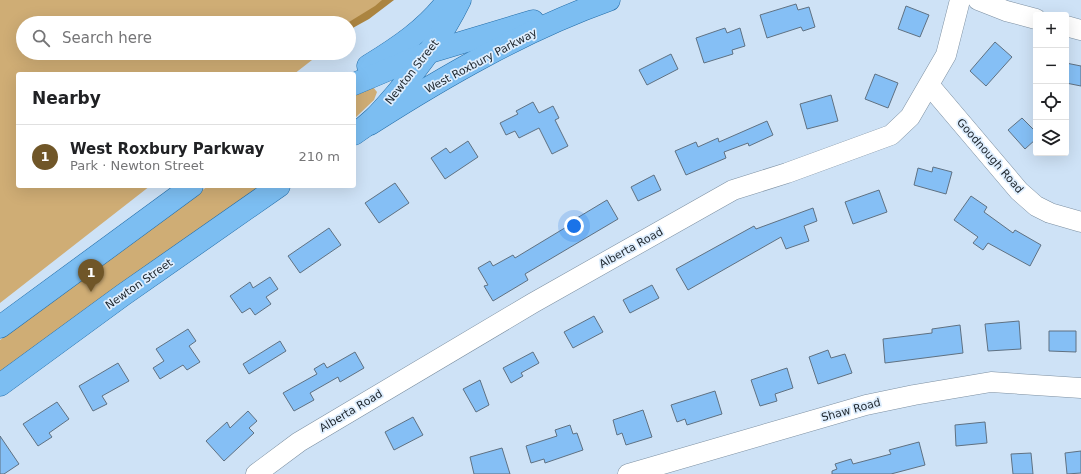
<!DOCTYPE html>
<meta charset="utf-8">
<style>
:root{--surface:#fff;--page:#f6f6f6;--text:#202124;--muted:#757577;--line:#e0e0e0;--accent:#705628}
body{margin:0;font-family:"DejaVu Sans",sans-serif;background:var(--page);color:var(--text)}
.controls{position:absolute;right:12px;top:12px;display:grid;overflow:hidden;border-radius:4px;box-shadow:0 4px 16px #0002}
.controls button{width:36px;height:36px;display:grid;place-items:center;padding:0;border:0;border-bottom:1px solid var(--line);background:var(--surface);color:var(--text);font:20px sans-serif}
.you{position:absolute;left:574px;top:226px;width:14px;height:14px;margin:-10px;border:3px solid #fff;border-radius:50%;background:#1a73e8;box-shadow:0 0 0 6px #1a73e833}
.badge{display:grid;place-items:center;width:26px;height:26px;border-radius:50%;background:var(--accent);color:#fff;font-size:13px;font-weight:700}
.pin{position:absolute;translate:-50% -33px;filter:drop-shadow(0 1px 2px #0008)}
.pin::after{content:'';position:absolute;top:21px;width:14px;height:12px;background:inherit;clip-path:polygon(0 0,100% 0,50% 100%)}
.list{margin:0;padding:0;list-style:none}
h2{display:flex;justify-content:space-between;align-items:center;height:52px;margin:0;padding:0 16px;font-size:17px}
h2 small{font-size:13px;font-weight:400;color:var(--muted)}
.list li{display:grid;grid-template-columns:26px 1fr auto;gap:12px;align-items:center;box-sizing:border-box;height:64px;padding:0 16px;border-top:1px solid var(--line)}
.list b{display:block;font-size:15px;white-space:nowrap}
.list p{margin:0;font-size:13px;white-space:nowrap;color:var(--muted)}
.list em{font-size:13px;font-style:normal;color:var(--muted)}
.icon{flex:none;width:22px;height:22px;fill:none;stroke:currentColor;stroke-width:2;stroke-linecap:round;stroke-linejoin:round}
.map{position:relative;flex:none;width:1081px;height:474px;overflow:hidden}
.search{position:absolute;background:var(--surface);box-shadow:0 4px 16px #0002;left:16px;top:16px;width:340px;height:44px;display:flex;align-items:center;gap:10px;box-sizing:border-box;padding:0 14px;border-radius:22px;color:var(--muted);font-size:15px}
.panel{position:absolute;background:var(--surface);box-shadow:0 4px 16px #0002;left:16px;top:72px;width:340px;height:116px;border-radius:4px}
.map>svg:first-child{display:block}
.green{fill:#cfad75}
.water{fill:#ab8440}
.building{fill:#85bff5;stroke:#5f7182}
.lines{fill:none;stroke-linecap:round;stroke-linejoin:round}
.minor-casing{stroke:#7c8fa1;stroke-width:21}
.major-casing{stroke:#226ca7;stroke-width:23}
.minor{stroke:#fff;stroke-width:20}
.major{stroke:#7cbef2;stroke-width:22}
.labels{text-anchor:middle;dominant-baseline:central;stroke-width:3.5;stroke-linejoin:round;paint-order:stroke}
.street-label{font-size:11px;fill:#1d252c;stroke:#deeefe}
</style>
<div class="map">
<svg width="1081" height="474" viewBox="0 0 1081 474">
<rect width="100%" height="100%" fill="#cee2f6"/>
<g class="green">
<path d="M 0,0 L 389,0 L 349,31 L 349,23 L 23,23 L 23,53 L 321,53 L 294,74 L 18,74 L 18,186 L 150,186 L 0,303 Z"/>
<path d="M 373,87 L 377,92 L 374,100 L 354,119 L 354,92 Z"/>
<path d="M 208,186 L 266,186 L 0,376 L 0,340 Z"/>
</g>
<path class="water" d="M 382,0 L 394,0 L 369,19 L 349,30 L 349,22 L 375,6 Z"/>
<g class="building">
<path d="M 796,4 L 798,10 L 809,7 L 815,27 L 803,31 L 801,27 L 767,38 L 760,15 Z"/>
<path d="M 906,6 L 929,15 L 920,37 L 898,29 Z"/>
<path d="M 725,28 L 727,33 L 740,28 L 745,46 L 732,50 L 733,54 L 704,63 L 696,38 Z"/>
<path d="M 995,42 L 1012,57 L 986,86 L 970,71 Z"/>
<path d="M 671,54 L 678,69 L 647,85 L 639,70 Z"/>
<path d="M 1066,63 L 1081,66 L 1081,86 L 1066,83 Z"/>
<path d="M 875,74 L 898,83 L 888,108 L 865,99 Z"/>
<path d="M 831,95 L 838,121 L 807,129 L 800,104 Z"/>
<path d="M 533,102 L 539,113 L 553,106 L 559,118 L 555,120 L 568,146 L 552,154 L 539,128 L 519,138 L 515,131 L 506,135 L 500,123 L 518,114 L 516,111 Z"/>
<path d="M 1022,118 L 1036,132 L 1036,139 L 1025,149 L 1008,130 Z"/>
<path d="M 767,121 L 773,135 L 749,146 L 748,143 L 724,152 L 726,158 L 686,175 L 675,151 L 696,142 L 698,147 L 718,138 L 719,142 Z"/>
<path d="M 468,141 L 478,157 L 445,179 L 431,158 L 446,148 L 450,153 Z"/>
<path d="M 933,167 L 952,172 L 946,194 L 914,185 L 918,168 L 932,172 Z"/>
<path d="M 654,175 L 661,190 L 638,201 L 631,187 Z"/>
<path d="M 395,183 L 409,203 L 379,223 L 365,203 Z"/>
<path d="M 879,190 L 887,212 L 853,224 L 845,202 Z"/>
<path d="M 971,196 L 987,207 L 984,212 L 1013,233 L 1015,230 L 1041,245 L 1030,266 L 988,243 L 983,250 L 973,243 L 978,237 L 954,220 Z"/>
<path d="M 607,200 L 618,219 L 525,274 L 528,280 L 493,301 L 484,286 L 488,285 L 478,268 L 490,261 L 493,266 L 513,255 L 515,258 L 578,220 L 577,218 Z"/>
<path d="M 813,208 L 817,221 L 804,226 L 809,241 L 786,249 L 781,237 L 688,290 L 676,269 L 754,226 L 756,229 Z"/>
<path d="M 329,228 L 341,245 L 300,273 L 288,256 Z"/>
<path d="M 270,277 L 278,289 L 266,297 L 271,304 L 255,315 L 250,308 L 242,313 L 230,296 L 250,282 L 253,288 Z"/>
<path d="M 652,285 L 659,298 L 630,313 L 623,300 Z"/>
<path d="M 594,316 L 603,332 L 573,348 L 564,332 Z"/>
<path d="M 1019,321 L 1021,349 L 988,351 L 985,324 Z"/>
<path d="M 960,325 L 963,353 L 885,363 L 883,339 L 932,333 L 932,329 Z"/>
<path d="M 188,329 L 196,341 L 189,346 L 200,362 L 187,370 L 183,365 L 160,379 L 153,368 L 164,361 L 156,349 Z"/>
<path d="M 1049,331 L 1076,331 L 1076,352 L 1049,351 Z"/>
<path d="M 280,341 L 286,351 L 249,374 L 243,364 Z"/>
<path d="M 828,350 L 831,358 L 845,354 L 852,373 L 818,384 L 809,357 Z"/>
<path d="M 355,352 L 364,368 L 340,382 L 338,377 L 310,393 L 314,400 L 294,411 L 283,393 L 317,374 L 314,369 L 324,363 L 327,368 Z"/>
<path d="M 533,352 L 539,363 L 521,373 L 523,376 L 511,383 L 503,368 Z"/>
<path d="M 118,363 L 129,381 L 102,396 L 107,404 L 93,411 L 79,386 Z"/>
<path d="M 787,368 L 793,388 L 775,394 L 777,401 L 760,406 L 751,380 Z"/>
<path d="M 480,380 L 489,405 L 476,412 L 463,389 Z"/>
<path d="M 715,391 L 722,414 L 687,425 L 685,419 L 677,422 L 671,405 Z"/>
<path d="M 57,402 L 69,419 L 49,433 L 52,437 L 38,446 L 23,424 Z"/>
<path d="M 643,410 L 652,437 L 626,445 L 622,433 L 617,435 L 613,420 Z"/>
<path d="M 248,411 L 257,421 L 249,428 L 254,433 L 224,461 L 206,441 L 227,422 L 230,428 Z"/>
<path d="M 413,417 L 423,435 L 394,450 L 385,432 Z"/>
<path d="M 985,422 L 987,443 L 956,446 L 955,425 Z"/>
<path d="M 570,425 L 573,434 L 577,433 L 583,450 L 545,463 L 544,459 L 531,463 L 526,446 L 557,436 L 555,430 Z"/>
<path d="M 0,436 L 19,464 L 4,474 L 0,474 Z"/>
<path d="M 919,442 L 925,465 L 891,474 L 832,474 L 832,471 L 837,469 L 835,464 L 851,459 L 853,464 L 891,454 L 889,450 Z"/>
<path d="M 502,448 L 510,474 L 474,474 L 470,457 Z"/>
<path d="M 1081,451 L 1081,473 L 1067,474 L 1065,453 Z"/>
<path d="M 1031,453 L 1033,474 L 1013,474 L 1011,454 Z"/>
</g>
<g class="lines">
<defs>
<g id="minor">
<path d="M 978,0 L 1006,11 L 1036,19"/>
<path d="M 1066,26 L 1081,30"/>
<path d="M 930,86 L 1019,191 L 1036,206 L 1050,213 L 1081,222"/>
<path d="M 256,474 L 299,442 L 533,303 L 733,190 L 787,173 L 891,135 L 910,117 L 946,55 L 960,0"/>
<path d="M 628,474 L 866,405 L 914,395 L 991,382 L 1081,388"/>
</g>
<g id="major">
<path d="M 368,66 C 399,47 426,29 448,0"/>
<path d="M 354,84 L 430,52 L 533,21"/>
<path d="M 370,124 C 445,76 525,30 609,0"/>
<path d="M 354,134 C 372,123 382,110 396,94 C 421,64 443,35 460,0"/>
<path d="M 0,327 L 192,186"/>
<path d="M 0,385 L 123,295 L 279,186"/>
</g>
</defs>
<use href="#minor" class="minor-casing"/>
<use href="#major" class="major-casing"/>
<use href="#minor" class="minor"/>
<use href="#major" class="major"/>
</g>
<g class="labels">
<g class="street-label">
<text transform="translate(481 61) rotate(-28)">West Roxbury Parkway</text>
<text transform="translate(412 72) rotate(-52)">Newton Street</text>
<text transform="translate(990 156) rotate(49)">Goodnough Road</text>
<text transform="translate(631 248) rotate(-29)">Alberta Road</text>
<text transform="translate(139 284) rotate(-35)">Newton Street</text>
<text transform="translate(851 410) rotate(-15)">Shaw Road</text>
<text transform="translate(351 411) rotate(-31)">Alberta Road</text>
</g>
</g>
</svg>
<div class="controls">
<button>+</button>
<button>−</button>
<button><svg class="icon" aria-label="locate" viewBox="0 0 24 24"><circle cx="12" cy="12" r="6"/><path d="M12 2v4M12 18v4M2 12h4M18 12h4"/></svg></button>
<button><svg class="icon" aria-label="layers" viewBox="0 0 24 24"><path d="M12 4l9 5-9 5-9-5zM3 14l9 5 9-5"/></svg></button>
</div>
<div class="you"></div>
<div class="pin badge" style="left:91px;top:292px">1</div>
<div class="search"><svg class="icon" aria-label="search" viewBox="0 0 24 24"><circle cx="10" cy="10" r="6"/><path d="M15 15l6 6"/></svg>Search here</div>
<section class="panel">
<h2>Nearby<small></small></h2>
<ul class="list">
<li><span class="badge">1</span><div><b>West Roxbury Parkway</b><p>Park · Newton Street</p></div><em>210 m</em></li>
</ul>
</section>
</div>
